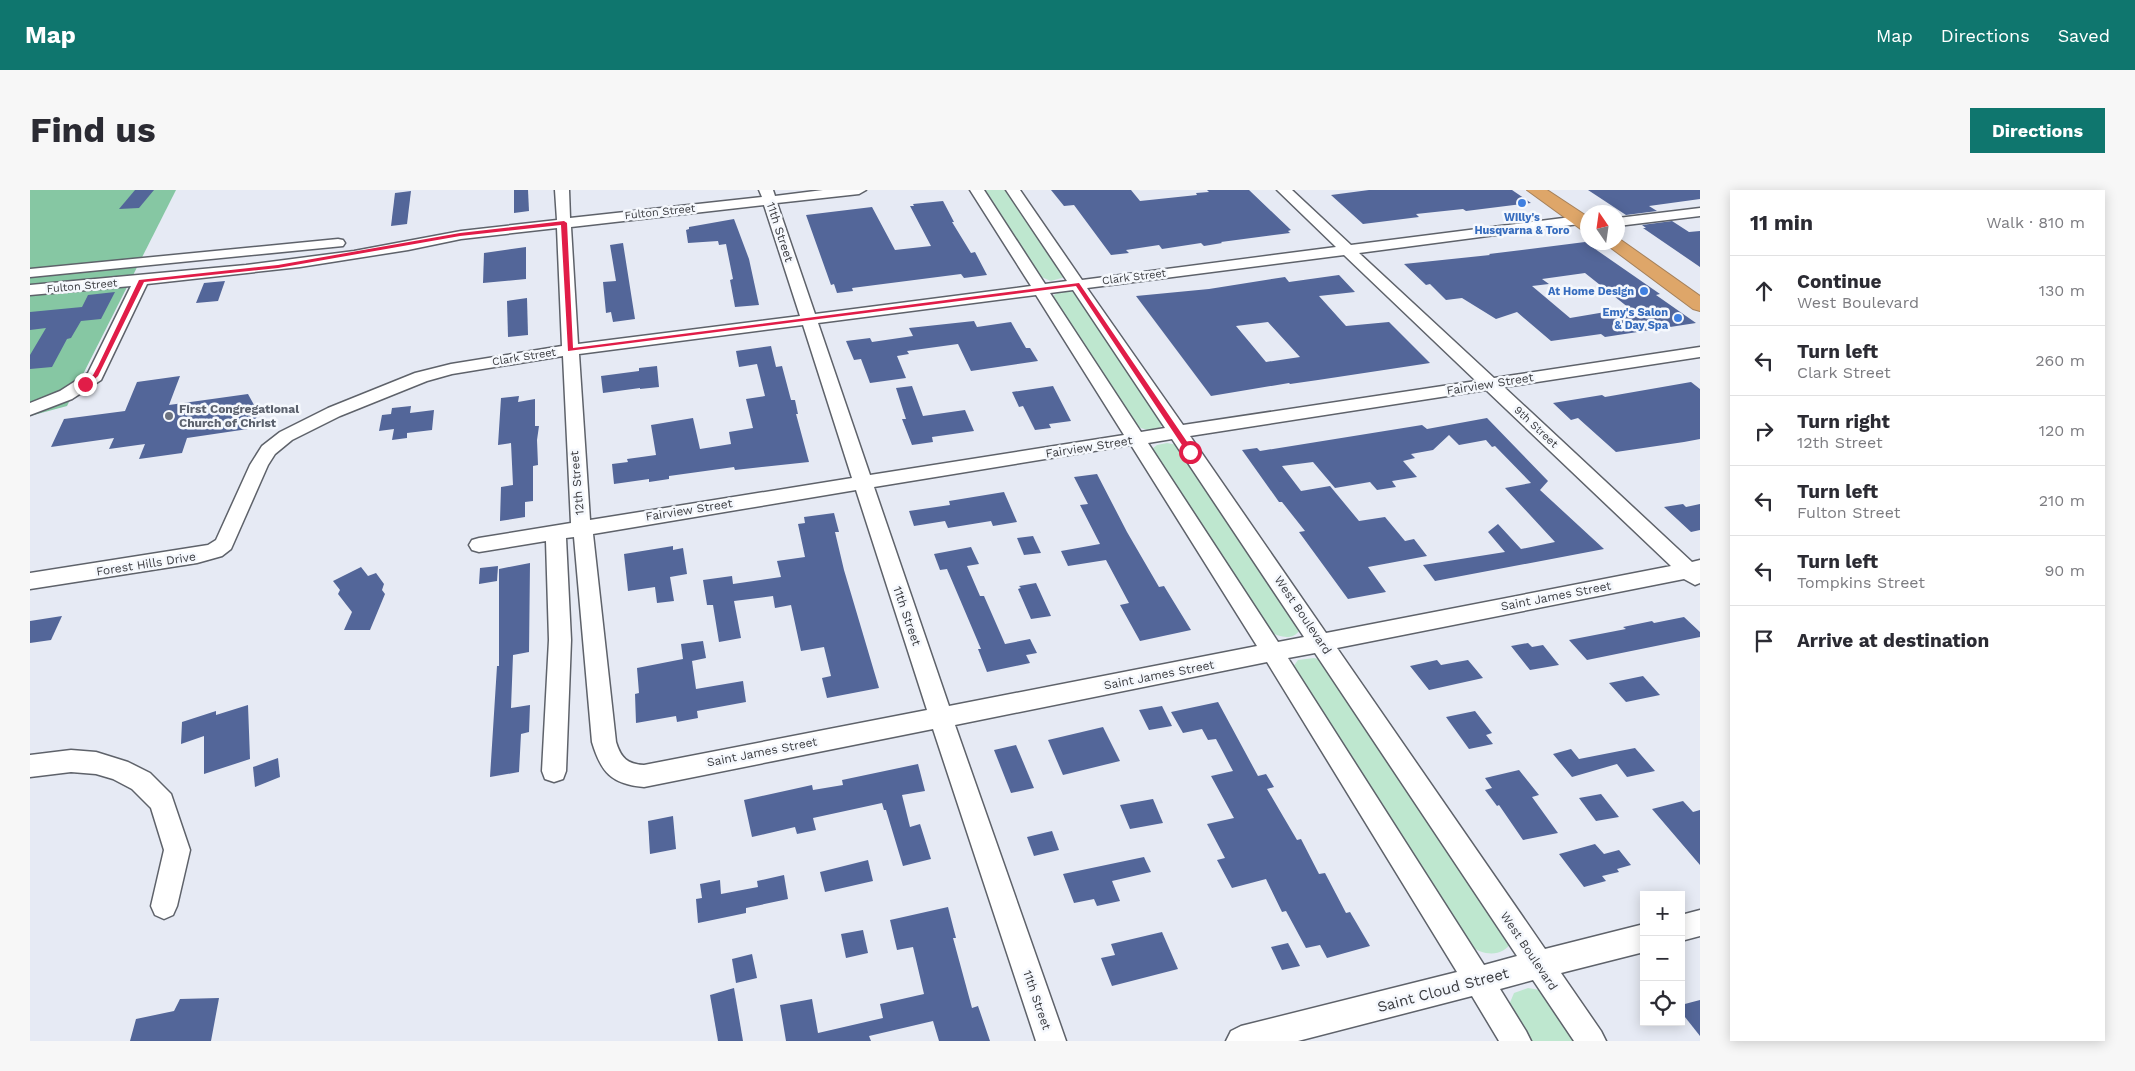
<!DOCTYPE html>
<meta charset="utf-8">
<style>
:root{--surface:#fff;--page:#f7f7f7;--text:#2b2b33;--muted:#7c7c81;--line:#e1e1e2;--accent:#0f766e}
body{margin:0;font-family:"Work Sans",sans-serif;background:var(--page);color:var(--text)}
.controls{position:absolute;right:15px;bottom:15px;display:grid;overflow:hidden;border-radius:0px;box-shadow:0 2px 12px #0003}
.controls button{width:45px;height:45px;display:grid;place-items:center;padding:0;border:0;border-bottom:1px solid var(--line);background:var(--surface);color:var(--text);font:25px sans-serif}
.compass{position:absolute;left:1550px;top:15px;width:45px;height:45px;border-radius:50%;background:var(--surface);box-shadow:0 2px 12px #0003;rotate:347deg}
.stop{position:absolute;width:15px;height:15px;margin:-11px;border:4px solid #e11d48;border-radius:50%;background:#fff}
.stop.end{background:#e11d48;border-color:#fff;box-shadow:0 1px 5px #0008}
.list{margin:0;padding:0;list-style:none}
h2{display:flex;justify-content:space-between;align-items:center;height:65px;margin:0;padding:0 20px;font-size:21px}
h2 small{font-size:16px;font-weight:400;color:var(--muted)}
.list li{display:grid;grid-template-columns:32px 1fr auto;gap:15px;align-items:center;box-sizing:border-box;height:70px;padding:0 20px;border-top:1px solid var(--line)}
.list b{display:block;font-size:19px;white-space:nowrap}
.list p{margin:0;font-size:16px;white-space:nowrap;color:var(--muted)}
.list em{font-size:16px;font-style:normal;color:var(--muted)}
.icon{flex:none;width:28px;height:28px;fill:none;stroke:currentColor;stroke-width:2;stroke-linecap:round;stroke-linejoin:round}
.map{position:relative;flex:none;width:1670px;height:851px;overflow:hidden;border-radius:0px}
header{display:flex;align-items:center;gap:30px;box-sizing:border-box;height:70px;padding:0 25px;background:var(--accent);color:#fff}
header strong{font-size:24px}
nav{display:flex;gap:28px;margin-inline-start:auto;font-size:18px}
.intro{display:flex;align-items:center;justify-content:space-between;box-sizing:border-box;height:120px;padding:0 30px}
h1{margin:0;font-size:35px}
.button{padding:12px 22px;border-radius:0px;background:var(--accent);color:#fff;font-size:18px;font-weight:700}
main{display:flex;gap:30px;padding:0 30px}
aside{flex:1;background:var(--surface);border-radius:0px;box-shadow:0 2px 12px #0003}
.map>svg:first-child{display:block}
.green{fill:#bee7cf}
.forest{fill:#86c7a3}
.building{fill:#536699;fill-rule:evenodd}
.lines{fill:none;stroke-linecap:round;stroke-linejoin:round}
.minor-casing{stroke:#5e626a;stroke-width:3}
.highway-casing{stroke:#a5815b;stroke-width:2}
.minor{fill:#fff;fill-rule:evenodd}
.highway{fill:#dea669;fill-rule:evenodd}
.route{fill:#e11d48}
.shop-dot{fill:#3f7fe0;stroke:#f5f8fd;stroke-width:2}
.worship-dot{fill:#6b7280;stroke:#f5f8fd;stroke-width:2}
.labels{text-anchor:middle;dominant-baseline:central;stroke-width:5;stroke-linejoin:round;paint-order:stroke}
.far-street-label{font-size:11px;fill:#3b3c40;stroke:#f5f8fd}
.far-shop-label{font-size:11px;font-weight:bold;fill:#366cbe;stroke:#f5f8fd;text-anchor:end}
.street-label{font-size:12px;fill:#3b3c40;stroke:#f5f8fd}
.worship-label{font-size:12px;font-weight:bold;fill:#5b616d;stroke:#f5f8fd;text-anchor:start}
.near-street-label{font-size:15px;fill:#3b3c40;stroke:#f5f8fd}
</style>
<header>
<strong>Map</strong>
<nav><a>Map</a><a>Directions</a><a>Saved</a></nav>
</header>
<div class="intro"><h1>Find us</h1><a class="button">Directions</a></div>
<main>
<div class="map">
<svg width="1670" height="851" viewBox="0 0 1670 851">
<rect width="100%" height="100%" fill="#e6eaf4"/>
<g class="green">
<path d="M 955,0 L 979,0 L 1035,87 L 1021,91 L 1009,86 Z"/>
<path d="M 1033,100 L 1047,103 L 1133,235 C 1125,242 1114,241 1105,235 L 1024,109 L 1024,105 Z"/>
<path d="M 1137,253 L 1148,255 L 1270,440 C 1262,451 1250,447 1240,442 L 1122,262 L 1122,259 L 1127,255 Z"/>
<path d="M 1284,468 L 1293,470 L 1482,751 C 1473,768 1453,766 1439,755 L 1263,477 L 1268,470 Z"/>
<path d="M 1498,798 L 1510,800 L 1553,851 L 1498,851 L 1479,815 L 1484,803 Z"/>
</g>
<path class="forest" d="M 0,0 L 146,0 L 37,216 L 0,226 Z"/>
<g class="building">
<path d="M 105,0 L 124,0 L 109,18 L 89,19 Z"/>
<path d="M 484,0 L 498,0 L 499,21 L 484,23 Z"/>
<path d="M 1021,0 L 1101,0 L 1110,11 L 1167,5 L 1166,3 L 1179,2 L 1177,0 L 1219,0 L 1261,40 L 1258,41 L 1260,43 L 1191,52 L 1192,53 L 1174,56 L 1171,53 L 1132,59 L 1129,55 L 1096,60 L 1099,63 L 1081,65 L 1044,15 L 1034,16 Z"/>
<path d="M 1339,0 L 1482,0 L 1501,13 L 1436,21 L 1433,19 L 1386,24 L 1389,27 L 1333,34 L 1301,5 Z"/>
<path d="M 1558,0 L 1670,0 L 1670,9 L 1619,16 L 1627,21 L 1596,25 Z"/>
<path d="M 381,1 L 377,34 L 361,36 L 365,3 Z"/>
<path d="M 913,11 L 924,32 L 922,32 L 941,63 L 945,62 L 957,85 L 934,88 L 931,84 L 822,98 L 823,101 L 807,103 L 804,94 L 801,95 L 776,25 L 842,17 L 865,60 L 901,56 L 880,16 L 884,16 L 883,14 Z"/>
<path d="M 704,29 L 719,69 L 729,115 L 705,117 L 700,90 L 703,89 L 696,54 L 689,55 L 688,51 L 658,53 L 656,40 L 659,39 L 659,37 Z"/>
<path d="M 1642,31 L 1659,42 L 1670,41 L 1670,77 L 1613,38 L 1616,38 L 1612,35 Z"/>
<path d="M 1555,52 L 1630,104 L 1626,105 L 1666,133 L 1575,147 L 1571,144 L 1521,151 L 1487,122 L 1466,129 L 1432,108 L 1416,110 L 1400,94 L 1396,95 L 1374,74 L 1460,65 L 1459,64 ZM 1555,83 L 1599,118 L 1540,128 L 1502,96 L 1519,94 L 1512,89 Z"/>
<path d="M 593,53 L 605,129 L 583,132 L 581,122 L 576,123 L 573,92 L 586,91 L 580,55 Z"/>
<path d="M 496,57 L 496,89 L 453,93 L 454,63 Z"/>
<path d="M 1309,85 L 1325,102 L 1289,106 L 1316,136 L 1359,132 L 1400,173 L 1288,190 L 1260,194 L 1259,193 L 1181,206 L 1106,106 L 1179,99 L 1255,87 L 1259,92 ZM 1238,132 L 1270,167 L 1236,172 L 1206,136 Z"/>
<path d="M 195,91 L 188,111 L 166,113 L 174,93 Z"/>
<path d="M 85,102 L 71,129 L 51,131 L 41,148 L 37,149 L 22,177 L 0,179 L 0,165 L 16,138 L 0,140 L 0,122 L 52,117 L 58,105 Z"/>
<path d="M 497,108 L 498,145 L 478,147 L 477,111 Z"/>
<path d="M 944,131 L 947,137 L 981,132 L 996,158 L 1000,158 L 1008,171 L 941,181 L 928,154 L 877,161 L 879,164 L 867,166 L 876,188 L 840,193 L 831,169 L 824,170 L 816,151 L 840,148 L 842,152 L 883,146 L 879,138 Z"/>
<path d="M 741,156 L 746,177 L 752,176 L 761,210 L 765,210 L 768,224 L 766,224 L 779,272 L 705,280 L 704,277 L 639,286 L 639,289 L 619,292 L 619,289 L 584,294 L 582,274 L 598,272 L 597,269 L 626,265 L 621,235 L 663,228 L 670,259 L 701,254 L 699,242 L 723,238 L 716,209 L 735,206 L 727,174 L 709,177 L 706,161 Z"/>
<path d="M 627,176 L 629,197 L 610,199 L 610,198 L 573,203 L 571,186 L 609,181 L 609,178 Z"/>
<path d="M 150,186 L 139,215 L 218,204 L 229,224 L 218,239 L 157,248 L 152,263 L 109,269 L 115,254 L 79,259 L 84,248 L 21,257 L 34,229 L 95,221 L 107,192 Z"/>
<path d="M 1661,192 L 1670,199 L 1670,249 L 1654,252 L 1586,262 L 1548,228 L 1541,230 L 1523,213 L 1572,205 L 1575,207 Z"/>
<path d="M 882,196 L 893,226 L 935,220 L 944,241 L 902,247 L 903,252 L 882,255 L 872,229 L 876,229 L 866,198 Z"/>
<path d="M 1023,196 L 1041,231 L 1019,234 L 1021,238 L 1005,240 L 993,216 L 989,217 L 982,202 Z"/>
<path d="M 489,206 L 488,212 L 505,209 L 505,236 L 509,236 L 507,250 L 508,275 L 503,276 L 503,311 L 495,312 L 495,327 L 470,331 L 471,297 L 483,295 L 481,253 L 468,255 L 471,208 Z"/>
<path d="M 381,216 L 380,223 L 404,220 L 402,240 L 377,243 L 377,248 L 362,250 L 364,239 L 349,241 L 352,225 L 361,224 L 362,218 Z"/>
<path d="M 1457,228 L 1518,291 L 1510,300 L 1574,359 L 1405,391 L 1393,375 L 1475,362 L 1458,342 L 1468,334 L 1491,359 L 1525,352 L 1475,298 L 1501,293 L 1465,256 L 1462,257 L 1456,250 L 1429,255 L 1419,245 L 1403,260 L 1381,264 L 1385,268 L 1373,271 L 1387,287 L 1362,291 L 1366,297 L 1347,300 L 1340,292 L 1305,298 L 1283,272 L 1252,276 L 1271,301 L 1300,296 L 1329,331 L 1355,327 L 1375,351 L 1384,349 L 1397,366 L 1338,377 L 1356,402 L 1318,409 L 1269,342 L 1275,341 L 1252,312 L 1249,312 L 1212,260 L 1227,258 L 1230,261 L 1392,235 L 1397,239 Z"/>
<path d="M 1067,284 L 1097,342 L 1129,397 L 1134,396 L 1161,440 L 1110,451 L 1090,415 L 1099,413 L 1076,370 L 1038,376 L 1031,361 L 1070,354 L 1050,315 L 1058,314 L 1044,287 Z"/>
<path d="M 974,302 L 987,332 L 963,336 L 961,331 L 918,338 L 915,331 L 884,336 L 879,321 L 920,315 L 919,311 Z"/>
<path d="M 1653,314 L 1656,317 L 1670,314 L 1670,340 L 1661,342 L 1634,317 Z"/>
<path d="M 804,323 L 809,342 L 805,342 L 814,380 L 849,498 L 797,508 L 792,488 L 801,486 L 794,457 L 771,461 L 761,415 L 745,418 L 743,406 L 704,411 L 711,448 L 689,452 L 683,415 L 677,415 L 673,390 L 702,386 L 703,394 L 751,387 L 747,371 L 775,367 L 768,334 L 775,333 L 774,327 Z"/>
<path d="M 1003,346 L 1011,363 L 994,365 L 987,348 Z"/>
<path d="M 643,356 L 643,360 L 653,358 L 657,384 L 640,387 L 644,411 L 627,413 L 625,397 L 598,401 L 594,364 Z"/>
<path d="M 941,357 L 949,374 L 937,376 L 950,406 L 954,406 L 975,454 L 1000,449 L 1007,463 L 996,465 L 1000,473 L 957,482 L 948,459 L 951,459 L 917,379 L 910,380 L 904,364 Z"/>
<path d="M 500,373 L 499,462 L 483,465 L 481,518 L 500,515 L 499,542 L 491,544 L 489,582 L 460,587 L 467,476 L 469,476 L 469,379 Z"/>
<path d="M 468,376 L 467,391 L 449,394 L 450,378 Z"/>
<path d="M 331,377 L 338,386 L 346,383 L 354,394 L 352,400 L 355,404 L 340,440 L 314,440 L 322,422 L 308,404 L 310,400 L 303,391 Z"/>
<path d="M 1006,393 L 1021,426 L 1001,429 L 988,399 L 991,398 L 989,396 Z"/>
<path d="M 32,426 L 21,450 L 0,453 L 0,431 Z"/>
<path d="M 1654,427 L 1670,442 L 1670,447 L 1557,470 L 1539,450 L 1596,439 L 1593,437 L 1622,431 L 1624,433 Z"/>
<path d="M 673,451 L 676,468 L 662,471 L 666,499 L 713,491 L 716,512 L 667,521 L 668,528 L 647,532 L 646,526 L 606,533 L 605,504 L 609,503 L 607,478 L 653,469 L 651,454 Z"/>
<path d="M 1498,453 L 1502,457 L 1513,455 L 1529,475 L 1500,480 L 1481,456 Z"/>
<path d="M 1407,470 L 1411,475 L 1438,470 L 1453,488 L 1399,500 L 1380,476 Z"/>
<path d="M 1613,486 L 1630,505 L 1596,512 L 1579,493 Z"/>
<path d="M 1188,512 L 1228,586 L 1236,584 L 1244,597 L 1237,599 L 1267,650 L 1271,649 L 1289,684 L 1295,683 L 1316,723 L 1320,722 L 1340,756 L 1297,768 L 1290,755 L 1276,758 L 1256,721 L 1252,722 L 1236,689 L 1202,698 L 1187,670 L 1195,668 L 1177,634 L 1204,628 L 1181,586 L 1203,581 L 1186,549 L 1178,550 L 1172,539 L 1153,543 L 1141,522 Z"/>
<path d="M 218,515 L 220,569 L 174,584 L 174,546 L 151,554 L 152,532 L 186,521 L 186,525 Z"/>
<path d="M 1132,516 L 1142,536 L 1119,540 L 1109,520 Z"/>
<path d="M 1445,521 L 1462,543 L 1456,545 L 1463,554 L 1439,559 L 1416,527 Z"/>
<path d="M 1073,537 L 1090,571 L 1033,585 L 1018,550 Z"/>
<path d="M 986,555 L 1004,598 L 981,603 L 964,560 Z"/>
<path d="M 1605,558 L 1625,581 L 1597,587 L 1587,574 L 1542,587 L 1523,564 L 1541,559 L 1549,569 Z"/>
<path d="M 248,568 L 250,587 L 225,597 L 223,577 Z"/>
<path d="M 888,574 L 895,601 L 872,605 L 880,637 L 890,634 L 901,669 L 873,676 L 856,620 L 854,620 L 852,613 L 783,628 L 786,640 L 767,644 L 765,637 L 722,647 L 714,610 L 782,595 L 783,600 L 813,595 L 812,590 Z"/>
<path d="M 1489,580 L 1509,605 L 1502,607 L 1528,643 L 1493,650 L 1469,615 L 1467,616 L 1455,600 L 1462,598 L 1455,588 Z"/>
<path d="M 1571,604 L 1589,627 L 1566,631 L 1549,608 Z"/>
<path d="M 1123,609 L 1133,633 L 1100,639 L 1090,615 Z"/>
<path d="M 1653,611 L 1663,622 L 1670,620 L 1670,675 L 1622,619 Z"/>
<path d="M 643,626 L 646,659 L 620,664 L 618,631 Z"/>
<path d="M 1022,641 L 1029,660 L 1004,666 L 997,647 Z"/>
<path d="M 1565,654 L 1574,664 L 1589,660 L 1601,675 L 1587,679 L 1589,682 L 1572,686 L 1576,691 L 1554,697 L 1529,664 Z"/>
<path d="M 1114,667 L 1121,682 L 1082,691 L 1090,711 L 1067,716 L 1064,709 L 1044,713 L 1033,684 Z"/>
<path d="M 838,670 L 843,691 L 795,702 L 790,682 Z"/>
<path d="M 754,685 L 758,709 L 716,718 L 716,723 L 668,733 L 666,709 L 672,708 L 670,694 L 690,690 L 691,704 L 728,697 L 727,691 Z"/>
<path d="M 918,717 L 926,748 L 923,748 L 942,818 L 948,816 L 960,851 L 909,851 L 903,831 L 839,846 L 841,851 L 756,851 L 750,815 L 782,809 L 788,843 L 853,828 L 850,814 L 894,804 L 883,757 L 867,760 L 860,730 Z"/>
<path d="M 833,740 L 838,763 L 816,768 L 811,744 Z"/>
<path d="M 1132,742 L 1148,779 L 1082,796 L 1071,768 L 1085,765 L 1081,754 Z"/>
<path d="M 1258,753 L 1270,776 L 1252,780 L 1241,757 Z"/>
<path d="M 722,764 L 727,788 L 706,793 L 702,769 Z"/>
<path d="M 704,798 L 713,851 L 688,851 L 680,805 Z"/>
<path d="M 189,808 L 181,851 L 100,851 L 106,829 L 144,821 L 150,809 Z"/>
<path d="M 1670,810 L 1670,846 L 1651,822 L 1651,815 Z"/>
</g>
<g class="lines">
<defs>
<g id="minor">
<path d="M 525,0 L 539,0 L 540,28 L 732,7 L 729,0 L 743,0 L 745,6 L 793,0 L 836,0 L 829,4 L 747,13 L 785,124 L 1001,96 L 940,0 L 954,0 L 1015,94 L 1037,91 L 976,0 L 990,0 L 1052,90 L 1306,57 L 1247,0 L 1262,0 L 1321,55 L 1549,26 L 1554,27 L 1556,30 L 1549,34 L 1329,63 L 1464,188 L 1670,157 L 1670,167 L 1474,197 L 1662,372 L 1670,370 L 1670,393 L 1665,395 L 1654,389 L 1307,458 L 1515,759 L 1614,734 L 1614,762 L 1531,783 L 1571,841 L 1576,851 L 1544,851 L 1503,790 L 1470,799 L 1496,841 L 1501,851 L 1469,851 L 1442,806 L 1268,851 L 1196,851 L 1201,841 L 1211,836 L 1427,782 L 1237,472 L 925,535 L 1036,851 L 1006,851 L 903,539 L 614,597 C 581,594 571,582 562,552 L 544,347 L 536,348 L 541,450 L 536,581 L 533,589 L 524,592 L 515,589 L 512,581 L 519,450 L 516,351 L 449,362 L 442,360 L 439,355 L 442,350 L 449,348 L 541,333 L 533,166 L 422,184 L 397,191 L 310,226 L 262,250 L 245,264 L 238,275 L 201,359 L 192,366 L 167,373 L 0,399 L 0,383 L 178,355 L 186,350 L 220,275 L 232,256 L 250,242 L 298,218 L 385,183 L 421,174 L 532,156 L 527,38 L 431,49 L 378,60 L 270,77 L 117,94 L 71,190 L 42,209 L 0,225 L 0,213 L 30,201 L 58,183 L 101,96 L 0,105 L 0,95 L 216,75 L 324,61 L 431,41 L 527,30 ZM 734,15 L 770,126 L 548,154 L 541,37 ZM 1314,65 L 1446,191 L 1153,235 L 1057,98 ZM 1043,100 L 1135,238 L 1111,242 L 1020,103 ZM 1006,105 L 1094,245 L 840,285 L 788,133 ZM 773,135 L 822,288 L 560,330 L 549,164 ZM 1456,200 L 1641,376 L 1296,443 L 1160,246 ZM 1142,249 L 1274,447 L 1248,452 L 1118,253 ZM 1101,255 L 1227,456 L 919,516 L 844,297 ZM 826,300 L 897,520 L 614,575 C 597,574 591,568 586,552 L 563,344 ZM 1285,463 L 1487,766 L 1454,775 L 1258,468 Z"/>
<path d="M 1670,18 L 1670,26 L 1588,36 L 1588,28 Z"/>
<path d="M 308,49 L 313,50 L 315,53 L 313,56 L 0,87 L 0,79 Z"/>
<path d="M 41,560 L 66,562 L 98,572 L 120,583 L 141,604 L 160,660 L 147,716 L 143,725 L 134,729 L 125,725 L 121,716 L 134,660 L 121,618 L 102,599 L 83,589 L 66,584 L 41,582 L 0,587 L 0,565 Z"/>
<path d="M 1670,720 L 1670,746 L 1651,751 L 1651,725 Z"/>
</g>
<g id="highway">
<path d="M 1497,0 L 1517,0 L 1558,27 L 1558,41 L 1552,40 Z"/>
<path d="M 1588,48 L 1670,106 L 1670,121 L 1663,119 L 1573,52 L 1588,52 Z"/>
</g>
</defs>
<use href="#minor" class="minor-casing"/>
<use href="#highway" class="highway-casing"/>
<use href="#minor" class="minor"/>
<use href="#highway" class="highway"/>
</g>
<path class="route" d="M 534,31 L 537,33 L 543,158 L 1049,93 L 1164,262 L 1158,264 L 1046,96 L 538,161 L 531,35 L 430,46 L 248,78 L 114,92 L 68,186 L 57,196 L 51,194 L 63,185 L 68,176 L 109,90 L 248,75 L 430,43 Z"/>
<g class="shop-dot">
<circle cx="1492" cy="13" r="5"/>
<circle cx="1614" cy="101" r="5"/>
<circle cx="1648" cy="128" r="5"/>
</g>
<circle class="worship-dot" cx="139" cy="226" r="5"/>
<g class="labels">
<g class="far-street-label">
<text transform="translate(630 22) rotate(-6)">Fulton Street</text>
<text transform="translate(1104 87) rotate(-7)">Clark Street</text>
<text transform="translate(52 96) rotate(-5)">Fulton Street</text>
<text transform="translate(494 167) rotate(-9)">Clark Street</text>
<text transform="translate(1506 237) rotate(43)">9th Street</text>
</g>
<g class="far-shop-label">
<text x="1492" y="27" text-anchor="middle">Willy's<tspan x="1492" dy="13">Husqvarna &amp; Toro</tspan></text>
<text x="1604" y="101">At Home Design</text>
<text x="1638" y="122">Emy's Salon<tspan x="1638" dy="13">&amp; Day Spa</tspan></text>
</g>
<g class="street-label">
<text transform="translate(750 42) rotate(72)">11th Street</text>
<text transform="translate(1460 194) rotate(-9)">Fairview Street</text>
<text transform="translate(1059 257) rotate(-9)">Fairview Street</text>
<text transform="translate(547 293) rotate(-95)">12th Street</text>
<text transform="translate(659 320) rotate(-9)">Fairview Street</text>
<text transform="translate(116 374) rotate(-9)">Forest Hills Drive</text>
<text transform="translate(1526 406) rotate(-11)">Saint James Street</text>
<text transform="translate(1273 425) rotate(56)">West Boulevard</text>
<text transform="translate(877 426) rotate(71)">11th Street</text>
<text transform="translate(1129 485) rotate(-11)">Saint James Street</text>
<text transform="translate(732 562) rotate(-11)">Saint James Street</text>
<text transform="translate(1499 761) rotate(56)">West Boulevard</text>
<text transform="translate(1007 810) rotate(71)">11th Street</text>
</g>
<g class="worship-label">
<text x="149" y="219">First Congregational<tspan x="149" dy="14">Church of Christ</tspan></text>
</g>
<g class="near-street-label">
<text transform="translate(1413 800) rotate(-15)">Saint Cloud Street</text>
</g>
</g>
</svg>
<div class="controls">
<button>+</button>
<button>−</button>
<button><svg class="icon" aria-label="locate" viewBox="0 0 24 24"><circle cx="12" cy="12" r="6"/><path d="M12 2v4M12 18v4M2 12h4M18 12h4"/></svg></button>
</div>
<svg class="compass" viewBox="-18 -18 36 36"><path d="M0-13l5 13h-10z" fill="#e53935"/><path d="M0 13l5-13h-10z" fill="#7c7c81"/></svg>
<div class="stop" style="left:1160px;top:262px"></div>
<div class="stop end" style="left:55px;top:194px"></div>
</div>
<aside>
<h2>11 min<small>Walk · 810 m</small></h2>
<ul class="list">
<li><svg class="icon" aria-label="ahead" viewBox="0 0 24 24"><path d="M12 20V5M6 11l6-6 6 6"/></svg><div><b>Continue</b><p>West Boulevard</p></div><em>130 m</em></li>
<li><svg class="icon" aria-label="left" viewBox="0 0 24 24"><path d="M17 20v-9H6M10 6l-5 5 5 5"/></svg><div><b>Turn left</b><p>Clark Street</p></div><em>260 m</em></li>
<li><svg class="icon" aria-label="right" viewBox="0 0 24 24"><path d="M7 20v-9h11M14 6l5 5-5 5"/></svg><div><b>Turn right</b><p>12th Street</p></div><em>120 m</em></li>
<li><svg class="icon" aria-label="left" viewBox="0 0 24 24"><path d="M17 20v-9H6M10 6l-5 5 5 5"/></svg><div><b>Turn left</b><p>Fulton Street</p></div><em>210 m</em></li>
<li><svg class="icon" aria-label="left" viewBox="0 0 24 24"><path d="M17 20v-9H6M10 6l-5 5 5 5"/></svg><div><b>Turn left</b><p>Tompkins Street</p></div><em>90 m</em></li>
<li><svg class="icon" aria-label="arrive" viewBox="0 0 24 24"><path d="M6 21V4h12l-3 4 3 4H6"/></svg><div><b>Arrive at destination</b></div></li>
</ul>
</aside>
</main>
